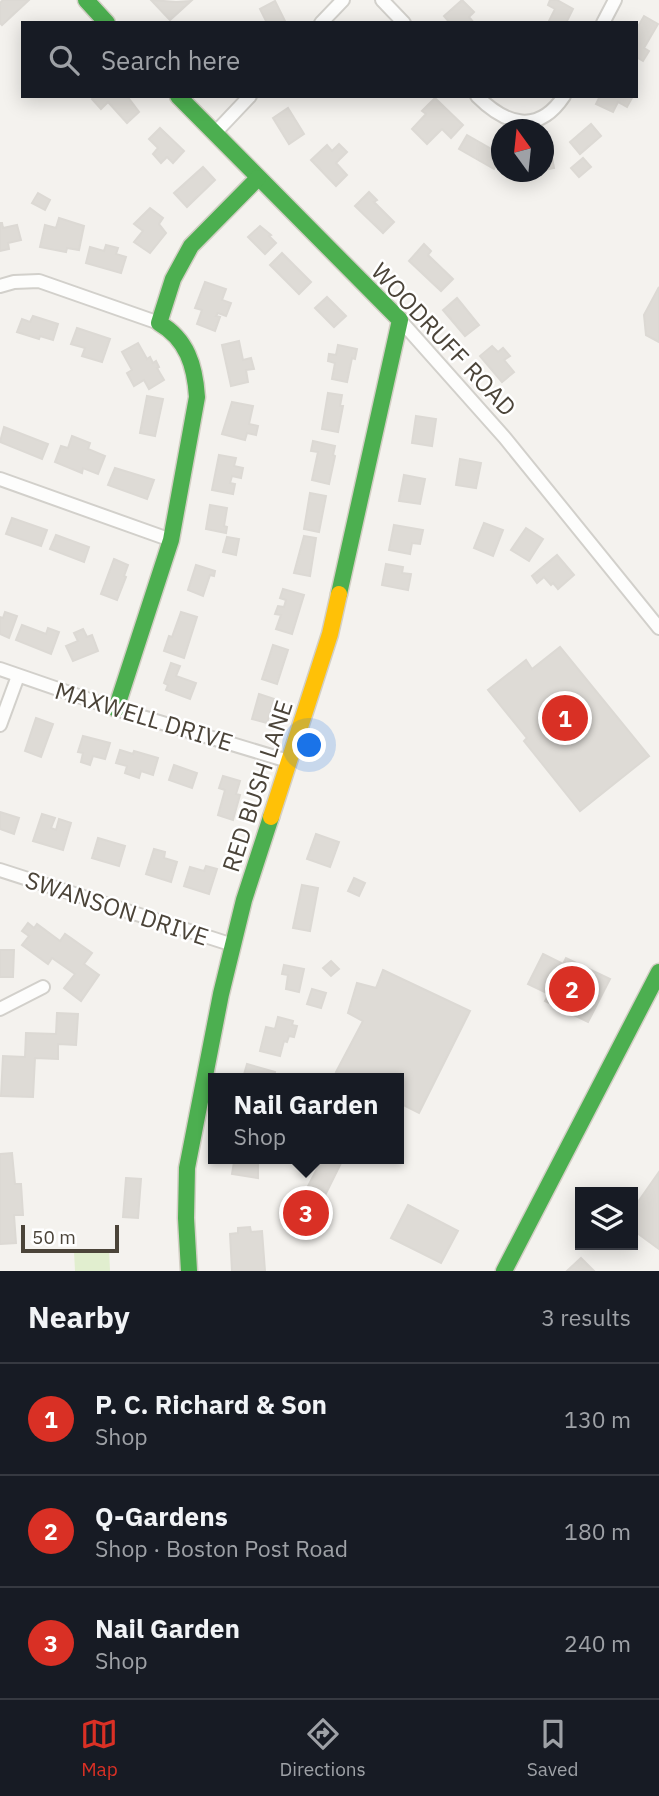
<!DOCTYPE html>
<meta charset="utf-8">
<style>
:root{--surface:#171b24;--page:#20242c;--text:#f1f3f6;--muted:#9ea1a6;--line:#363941;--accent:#d93025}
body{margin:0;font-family:"IBM Plex Sans",sans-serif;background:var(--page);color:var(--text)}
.controls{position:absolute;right:21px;bottom:21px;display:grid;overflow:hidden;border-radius:0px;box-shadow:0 4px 18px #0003}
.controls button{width:63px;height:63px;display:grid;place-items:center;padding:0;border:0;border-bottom:2px solid var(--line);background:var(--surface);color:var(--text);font:35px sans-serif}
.compass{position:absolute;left:491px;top:119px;width:63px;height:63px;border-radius:50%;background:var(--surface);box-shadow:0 4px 18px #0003;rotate:345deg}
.scale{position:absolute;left:21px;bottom:18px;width:98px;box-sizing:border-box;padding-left:7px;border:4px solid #4b4439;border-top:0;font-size:19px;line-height:24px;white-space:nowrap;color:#4b4439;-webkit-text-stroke:5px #fff;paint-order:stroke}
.you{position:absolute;left:310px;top:746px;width:24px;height:24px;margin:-18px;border:5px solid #fff;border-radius:50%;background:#1a73e8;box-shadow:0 0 0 10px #1a73e833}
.badge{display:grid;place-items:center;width:46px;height:46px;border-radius:50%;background:var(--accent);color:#fff;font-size:23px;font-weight:700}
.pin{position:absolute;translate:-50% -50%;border:4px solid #fff;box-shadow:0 2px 7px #0006}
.popup{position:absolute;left:208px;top:1073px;width:196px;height:91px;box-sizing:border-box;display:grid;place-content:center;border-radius:0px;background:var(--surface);filter:drop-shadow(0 2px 5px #0005);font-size:23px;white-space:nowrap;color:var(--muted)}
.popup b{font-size:26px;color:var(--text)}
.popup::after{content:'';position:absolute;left:50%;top:100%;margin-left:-14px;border:14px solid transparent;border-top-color:var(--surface)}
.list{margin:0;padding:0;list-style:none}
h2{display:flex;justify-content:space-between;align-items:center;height:91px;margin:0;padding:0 28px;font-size:30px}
h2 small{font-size:23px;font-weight:400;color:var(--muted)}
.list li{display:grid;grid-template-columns:46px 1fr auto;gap:21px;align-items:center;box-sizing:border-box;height:112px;padding:0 28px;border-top:2px solid var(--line)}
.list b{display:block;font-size:26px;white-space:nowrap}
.list p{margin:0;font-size:23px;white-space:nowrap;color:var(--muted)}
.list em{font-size:23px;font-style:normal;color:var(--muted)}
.icon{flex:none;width:38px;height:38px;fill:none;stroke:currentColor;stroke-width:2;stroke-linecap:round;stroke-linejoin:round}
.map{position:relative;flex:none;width:659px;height:1271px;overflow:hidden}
.search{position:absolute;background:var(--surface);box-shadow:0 4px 18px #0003;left:21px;right:21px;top:21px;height:77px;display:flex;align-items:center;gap:18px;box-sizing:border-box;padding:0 24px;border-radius:0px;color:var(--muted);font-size:26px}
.sheet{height:427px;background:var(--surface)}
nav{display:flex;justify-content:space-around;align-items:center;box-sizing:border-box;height:98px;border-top:2px solid var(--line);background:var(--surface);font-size:19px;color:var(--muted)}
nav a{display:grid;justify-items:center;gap:4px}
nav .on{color:var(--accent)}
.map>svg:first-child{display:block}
.green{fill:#e1eecf}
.building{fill:#dedbd6;stroke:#dcd9d4;stroke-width:2}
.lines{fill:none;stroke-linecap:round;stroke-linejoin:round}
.street-casing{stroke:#d2d0cb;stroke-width:16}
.fast-casing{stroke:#d3cfc5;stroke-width:19}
.slow-casing{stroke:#d3cfc5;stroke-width:19}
.street{stroke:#fdfdfc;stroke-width:12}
.fast{stroke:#4caf50;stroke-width:16}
.slow{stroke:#ffc107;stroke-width:16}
.labels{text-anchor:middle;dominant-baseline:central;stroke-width:5;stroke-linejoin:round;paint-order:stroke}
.street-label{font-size:24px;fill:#4b4439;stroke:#fff}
</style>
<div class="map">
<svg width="659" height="1271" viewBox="0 0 659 1271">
<rect width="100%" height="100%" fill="#f4f2ee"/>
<path class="green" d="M 109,1249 L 110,1271 L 75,1271 L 74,1251 Z"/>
<g class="building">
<path d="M 3,0 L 29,0 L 2,25 L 0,23 L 0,3 Z"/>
<path d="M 151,0 L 176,2 L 191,1 L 170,20 Z"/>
<path d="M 462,0 L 474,12 L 469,17 L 474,23 L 450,23 L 444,16 Z"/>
<path d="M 550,0 L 557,0 L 573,9 L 566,23 L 548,23 L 555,9 L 548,5 Z"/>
<path d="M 275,1 L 286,23 L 267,23 L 260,9 Z"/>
<path d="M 644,16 L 658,24 L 644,48 L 649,51 L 643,61 L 636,57 L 636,30 Z"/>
<path d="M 95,96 L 127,96 L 139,112 L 127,123 L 108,102 L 101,109 L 92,99 Z"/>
<path d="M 600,96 L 633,96 L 627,107 L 618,102 L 613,112 L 596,104 Z"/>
<path d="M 435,98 L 463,125 L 451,138 L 442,129 L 427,144 L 412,129 L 426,114 L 422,111 Z"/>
<path d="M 288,108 L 304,134 L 289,144 L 273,118 Z"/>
<path d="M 591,124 L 601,136 L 580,154 L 570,142 Z"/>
<path d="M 160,128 L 184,151 L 173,163 L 167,157 L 161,163 L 153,154 L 158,148 L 149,139 Z"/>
<path d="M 467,135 L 502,155 L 494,169 L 459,149 Z"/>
<path d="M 339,144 L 347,152 L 336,163 L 347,175 L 336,186 L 311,160 L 327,145 L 332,151 Z"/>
<path d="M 551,152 L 554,168 L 544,170 L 544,153 Z"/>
<path d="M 583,158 L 591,167 L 579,177 L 571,168 Z"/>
<path d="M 203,167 L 215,180 L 187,207 L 174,193 Z"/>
<path d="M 369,192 L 377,200 L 374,202 L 394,222 L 383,233 L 355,206 Z"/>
<path d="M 38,193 L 50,200 L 45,210 L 32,203 Z"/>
<path d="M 150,208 L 163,218 L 159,224 L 166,233 L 150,253 L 134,242 L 143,231 L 134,224 Z"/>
<path d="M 59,218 L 84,226 L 79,250 L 67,248 L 66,252 L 40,247 L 45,225 L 56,228 Z"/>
<path d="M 0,223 L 2,223 L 3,228 L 17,225 L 21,240 L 8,243 L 9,249 L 0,251 Z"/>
<path d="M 260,226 L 271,235 L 269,236 L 276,243 L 265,254 L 248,237 Z"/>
<path d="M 424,244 L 431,251 L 428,255 L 453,279 L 441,291 L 409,261 Z"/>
<path d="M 106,245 L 118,248 L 116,254 L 126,257 L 121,273 L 86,263 L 90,247 L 104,251 Z"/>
<path d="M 282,253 L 311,282 L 299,294 L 270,265 Z"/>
<path d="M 205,282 L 226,289 L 222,300 L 231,303 L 226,316 L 218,313 L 216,316 L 220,317 L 215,331 L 197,324 L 202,310 L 195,308 Z"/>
<path d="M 659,287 L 659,342 L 646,335 L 644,315 Z"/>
<path d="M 327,297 L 346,316 L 334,327 L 315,308 Z"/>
<path d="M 457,298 L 479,325 L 465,336 L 443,310 Z"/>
<path d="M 33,316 L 58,324 L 53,340 L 40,336 L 39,339 L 17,332 L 22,319 L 30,322 Z"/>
<path d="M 77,328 L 110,339 L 102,362 L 82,356 L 85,348 L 71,344 Z"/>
<path d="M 239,341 L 243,360 L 251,358 L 254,369 L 246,370 L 248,382 L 231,386 L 222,345 Z"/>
<path d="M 138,343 L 147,359 L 150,357 L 153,363 L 156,361 L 159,367 L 157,368 L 164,380 L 149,389 L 144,380 L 134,386 L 127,373 L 132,370 L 122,352 Z"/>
<path d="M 338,345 L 357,349 L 355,359 L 352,358 L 347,382 L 332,379 L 335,363 L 328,361 L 329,354 L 336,355 Z"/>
<path d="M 492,346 L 498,352 L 503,348 L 510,356 L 504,360 L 514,372 L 502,382 L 480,356 Z"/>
<path d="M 328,393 L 342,395 L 340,406 L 343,406 L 338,432 L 322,429 Z"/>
<path d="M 147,396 L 163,399 L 155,436 L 140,433 Z"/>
<path d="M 232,402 L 253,406 L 249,424 L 258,426 L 256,435 L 247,433 L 245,440 L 222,434 Z"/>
<path d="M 416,416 L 436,419 L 432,446 L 412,443 Z"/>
<path d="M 4,427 L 48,444 L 42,459 L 0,442 Z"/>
<path d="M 72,436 L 90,443 L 88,449 L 105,456 L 98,474 L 83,468 L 82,473 L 55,462 L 61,446 L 68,448 Z"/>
<path d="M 313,441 L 335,446 L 333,455 L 335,456 L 329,484 L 312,480 L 318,452 L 311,451 Z"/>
<path d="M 219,455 L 236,458 L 234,466 L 243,468 L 241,478 L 232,476 L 230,483 L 235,484 L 233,494 L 212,490 Z"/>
<path d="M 460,459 L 481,463 L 476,488 L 456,485 Z"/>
<path d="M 115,468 L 154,480 L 147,499 L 108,485 Z"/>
<path d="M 404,475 L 425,479 L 420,504 L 399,501 Z"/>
<path d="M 310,493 L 326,496 L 319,532 L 304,529 Z"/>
<path d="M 210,505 L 227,508 L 224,526 L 227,527 L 226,533 L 206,529 Z"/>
<path d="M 12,518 L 47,530 L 41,546 L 6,534 Z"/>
<path d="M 484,523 L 503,530 L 493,556 L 474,548 Z"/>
<path d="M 394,525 L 423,530 L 420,544 L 412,543 L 410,554 L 389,550 Z"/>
<path d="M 526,528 L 543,539 L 529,561 L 511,550 Z"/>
<path d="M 56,535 L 89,547 L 84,562 L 50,549 Z"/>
<path d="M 304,536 L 316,538 L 310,576 L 294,573 Z"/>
<path d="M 227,537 L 239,539 L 236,555 L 223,552 Z"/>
<path d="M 557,555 L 574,575 L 558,589 L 553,583 L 551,585 L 544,577 L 537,583 L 532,576 Z"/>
<path d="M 114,559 L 128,565 L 124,576 L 126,577 L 117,600 L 101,594 Z"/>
<path d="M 386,564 L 403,567 L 402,573 L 411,574 L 408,590 L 382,585 Z"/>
<path d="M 196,565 L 215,571 L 214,576 L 210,575 L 203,596 L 188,590 Z"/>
<path d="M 283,589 L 304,595 L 292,634 L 276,629 L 281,615 L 275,614 L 278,606 L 284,607 L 286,600 L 280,598 Z"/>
<path d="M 5,612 L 17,616 L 9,638 L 0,634 L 0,617 L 3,618 Z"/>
<path d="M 181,612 L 197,617 L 184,658 L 164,651 L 169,636 L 172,637 Z"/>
<path d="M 22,625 L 46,634 L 48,628 L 59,632 L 51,654 L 16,640 Z"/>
<path d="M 83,629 L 87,637 L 92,635 L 98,651 L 73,661 L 66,646 L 78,641 L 74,633 Z"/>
<path d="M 273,645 L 288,650 L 277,684 L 262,679 Z"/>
<path d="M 560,647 L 649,756 L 580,811 L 524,741 L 527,738 L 488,690 L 526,660 L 532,669 Z"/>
<path d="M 171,663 L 180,666 L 176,676 L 196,683 L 190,699 L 166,690 L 168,685 L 164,683 Z"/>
<path d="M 259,694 L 274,699 L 267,723 L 252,719 Z"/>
<path d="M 36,718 L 53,724 L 41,757 L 25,751 Z"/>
<path d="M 83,736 L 110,743 L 105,759 L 93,756 L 90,765 L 81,762 L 83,753 L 78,752 Z"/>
<path d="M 120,750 L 133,754 L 134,751 L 158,758 L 153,775 L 141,771 L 139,778 L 125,773 L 127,766 L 116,763 Z"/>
<path d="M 174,765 L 197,773 L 192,788 L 169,780 Z"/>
<path d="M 223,776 L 240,781 L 236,794 L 240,795 L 233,820 L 218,815 L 225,790 L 219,788 Z"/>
<path d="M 0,812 L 19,818 L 14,834 L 0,829 Z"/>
<path d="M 42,814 L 55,818 L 51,828 L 56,830 L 59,819 L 71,823 L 63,850 L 33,841 Z"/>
<path d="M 316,834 L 339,842 L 330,867 L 307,859 Z"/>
<path d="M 98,838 L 125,846 L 119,866 L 92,858 Z"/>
<path d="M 154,849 L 165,852 L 164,858 L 177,862 L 171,882 L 146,874 Z"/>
<path d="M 206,866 L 217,869 L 209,894 L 184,886 L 190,867 L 204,871 Z"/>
<path d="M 354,878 L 365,883 L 359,896 L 348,891 Z"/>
<path d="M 302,885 L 318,888 L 310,931 L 293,928 Z"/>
<path d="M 28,923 L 34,928 L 37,924 L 60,941 L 65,934 L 92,953 L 84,964 L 99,975 L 81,1001 L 64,988 L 75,974 L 52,958 L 48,964 L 22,945 L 29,936 L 22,931 Z"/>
<path d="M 0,950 L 14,950 L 13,977 L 0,977 Z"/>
<path d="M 543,954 L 563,964 L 566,958 L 610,979 L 588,1022 L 545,1001 L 549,994 L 528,984 Z"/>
<path d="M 331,961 L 339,969 L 331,976 L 323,968 Z"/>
<path d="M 284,965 L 304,969 L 299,992 L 286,989 L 288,975 L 282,974 Z"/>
<path d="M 383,970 L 470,1011 L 419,1113 L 399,1103 L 399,1078 L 348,1078 L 336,1072 L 363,1021 L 348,1013 L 357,983 L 376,988 Z"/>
<path d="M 312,989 L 326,993 L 321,1008 L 307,1004 Z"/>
<path d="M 57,1013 L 78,1014 L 76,1045 L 58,1044 L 58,1059 L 35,1058 L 33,1097 L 1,1096 L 3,1056 L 25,1057 L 26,1033 L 56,1034 Z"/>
<path d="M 278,1017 L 293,1021 L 292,1025 L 297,1026 L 294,1037 L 289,1036 L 287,1042 L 284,1041 L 280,1056 L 260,1051 L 266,1027 L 275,1029 Z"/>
<path d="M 247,1064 L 275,1072 L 274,1078 L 243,1078 Z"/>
<path d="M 12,1153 L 15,1184 L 21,1184 L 23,1215 L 14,1215 L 16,1243 L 0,1244 L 0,1154 Z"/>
<path d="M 239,1159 L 258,1159 L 258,1178 L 232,1174 L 234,1162 L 238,1162 Z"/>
<path d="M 322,1159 L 343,1159 L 306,1234 L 288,1225 Z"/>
<path d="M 659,1172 L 659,1249 L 633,1230 L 633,1209 Z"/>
<path d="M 126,1178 L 141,1179 L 138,1218 L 123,1217 Z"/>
<path d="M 408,1205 L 458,1231 L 441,1263 L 391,1238 Z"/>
<path d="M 250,1227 L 251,1232 L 262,1231 L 265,1271 L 232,1271 L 230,1234 L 238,1233 L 238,1228 Z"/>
<path d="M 581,1258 L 594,1271 L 567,1271 Z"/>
</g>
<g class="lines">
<defs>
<g id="street">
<path d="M 382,0 L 404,23"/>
<path d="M 321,23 L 343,0"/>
<path d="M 603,23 L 615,0"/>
<path d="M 477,96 C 506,125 538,135 564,96"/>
<path d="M 214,134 L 250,96"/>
<path d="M 0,286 L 14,282 L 39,281 L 159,323"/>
<path d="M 400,320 L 505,438 L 659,628"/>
<path d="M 0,479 L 171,540"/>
<path d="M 0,669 L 116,709 L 288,761"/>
<path d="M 0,725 L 18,676"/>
<path d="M 0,870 L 233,945"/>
<path d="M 0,1009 L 43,987"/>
</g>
<g id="fast">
<path d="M 86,0 L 107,23"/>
<path d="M 178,96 L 400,320 L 339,594"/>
<path d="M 116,709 L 171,540 L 197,397 C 195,366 187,339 159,323 L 173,279 L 191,246 L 258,178"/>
<path d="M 189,1271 L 186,1218 L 187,1168 L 221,994 L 244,900 L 271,817"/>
<path d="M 504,1271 L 659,972"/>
</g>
<path id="slow" d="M 271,817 L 330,634 L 339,594"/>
</defs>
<use href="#street" class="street-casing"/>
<use href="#fast" class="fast-casing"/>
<use href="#slow" class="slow-casing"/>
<use href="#street" class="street"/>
<use href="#fast" class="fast"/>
<use href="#slow" class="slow"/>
</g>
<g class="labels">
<g class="street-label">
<text transform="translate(444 339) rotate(47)">WOODRUFF ROAD</text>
<text transform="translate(144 716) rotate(17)">MAXWELL DRIVE</text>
<text transform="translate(257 786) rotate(-72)">RED BUSH LANE</text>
<text transform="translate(117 908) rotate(18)">SWANSON DRIVE</text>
</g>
</g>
</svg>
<div class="controls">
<button><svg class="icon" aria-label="layers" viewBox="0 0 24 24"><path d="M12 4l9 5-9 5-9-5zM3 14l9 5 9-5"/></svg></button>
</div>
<svg class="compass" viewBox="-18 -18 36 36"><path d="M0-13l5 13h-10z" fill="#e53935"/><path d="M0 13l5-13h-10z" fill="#9ea1a6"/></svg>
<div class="scale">50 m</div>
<div class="you"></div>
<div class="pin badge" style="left:565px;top:718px">1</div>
<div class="pin badge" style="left:572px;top:989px">2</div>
<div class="pin badge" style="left:306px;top:1213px">3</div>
<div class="popup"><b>Nail Garden</b>Shop</div>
<div class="search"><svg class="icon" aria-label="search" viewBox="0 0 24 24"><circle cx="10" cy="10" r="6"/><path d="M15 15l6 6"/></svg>Search here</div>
</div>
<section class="sheet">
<h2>Nearby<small>3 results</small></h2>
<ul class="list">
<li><span class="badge">1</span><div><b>P. C. Richard &amp; Son</b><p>Shop</p></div><em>130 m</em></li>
<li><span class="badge">2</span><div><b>Q-Gardens</b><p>Shop · Boston Post Road</p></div><em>180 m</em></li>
<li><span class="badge">3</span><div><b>Nail Garden</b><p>Shop</p></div><em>240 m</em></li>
</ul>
</section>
<nav>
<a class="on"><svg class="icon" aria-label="map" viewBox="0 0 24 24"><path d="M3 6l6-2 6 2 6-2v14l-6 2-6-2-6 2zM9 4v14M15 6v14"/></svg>Map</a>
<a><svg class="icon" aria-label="directions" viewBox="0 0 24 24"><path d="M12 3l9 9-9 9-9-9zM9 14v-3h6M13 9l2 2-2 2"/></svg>Directions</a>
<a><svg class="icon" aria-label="saved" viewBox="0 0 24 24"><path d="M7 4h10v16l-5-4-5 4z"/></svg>Saved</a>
</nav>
